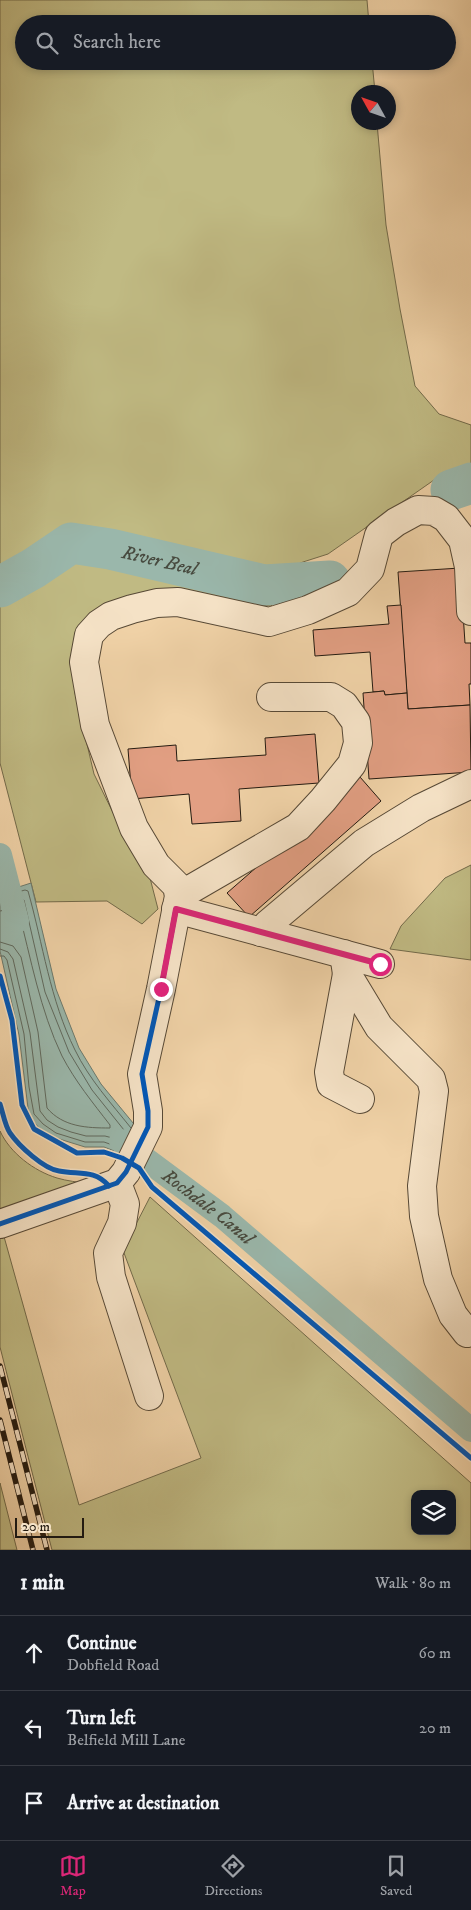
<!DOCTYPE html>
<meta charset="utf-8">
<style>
:root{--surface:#171b24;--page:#20242c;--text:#f1f3f6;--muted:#9ea1a6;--line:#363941;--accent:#db2777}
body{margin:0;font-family:"IM FELL DW Pica",serif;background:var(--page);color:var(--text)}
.controls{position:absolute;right:15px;bottom:15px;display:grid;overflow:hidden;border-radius:10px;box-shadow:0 2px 8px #0003}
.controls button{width:45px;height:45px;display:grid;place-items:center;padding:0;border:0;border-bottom:1px solid var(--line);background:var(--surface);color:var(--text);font:25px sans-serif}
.compass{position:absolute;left:351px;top:85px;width:45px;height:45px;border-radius:50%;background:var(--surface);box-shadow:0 2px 8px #0003;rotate:310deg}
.scale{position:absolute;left:15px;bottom:12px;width:69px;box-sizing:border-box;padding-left:5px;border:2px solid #241b11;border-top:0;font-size:14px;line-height:18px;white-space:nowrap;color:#241b11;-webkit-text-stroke:4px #f5e2c6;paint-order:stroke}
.stop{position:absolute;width:15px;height:15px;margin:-11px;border:4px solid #db2777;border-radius:50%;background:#fff}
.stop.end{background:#db2777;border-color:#fff;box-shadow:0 1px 5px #0008}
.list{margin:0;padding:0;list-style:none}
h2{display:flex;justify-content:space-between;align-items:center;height:65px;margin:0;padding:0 20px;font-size:21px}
h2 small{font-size:16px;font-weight:400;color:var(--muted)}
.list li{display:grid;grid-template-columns:32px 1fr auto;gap:15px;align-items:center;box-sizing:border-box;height:75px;padding:0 20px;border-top:1px solid var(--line)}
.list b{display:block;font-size:19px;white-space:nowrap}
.list p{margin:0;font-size:16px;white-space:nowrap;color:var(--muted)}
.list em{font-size:16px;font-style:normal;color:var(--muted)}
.icon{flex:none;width:28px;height:28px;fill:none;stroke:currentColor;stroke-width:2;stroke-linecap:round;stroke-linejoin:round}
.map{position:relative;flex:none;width:471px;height:1550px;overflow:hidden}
.search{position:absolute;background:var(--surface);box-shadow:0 2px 8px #0003;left:15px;right:15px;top:15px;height:55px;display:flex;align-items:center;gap:12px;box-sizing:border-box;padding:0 18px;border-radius:28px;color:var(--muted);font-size:19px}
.sheet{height:290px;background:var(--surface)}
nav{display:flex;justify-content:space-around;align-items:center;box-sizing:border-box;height:70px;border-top:1px solid var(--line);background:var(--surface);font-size:14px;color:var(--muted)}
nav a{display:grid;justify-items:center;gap:2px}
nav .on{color:var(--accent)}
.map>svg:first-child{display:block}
.green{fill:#c0ba83;stroke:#726a4a;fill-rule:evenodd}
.water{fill:#9ab7ab;stroke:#6b796d}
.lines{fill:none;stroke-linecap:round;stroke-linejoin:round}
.shore{stroke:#5f695e;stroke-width:1}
.canal{stroke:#9ab7ab;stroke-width:24}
.river{stroke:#9ab7ab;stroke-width:41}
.building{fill:#e29f83;stroke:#241b11}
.minor-casing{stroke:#574936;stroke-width:30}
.minor{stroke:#f5e2c6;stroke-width:28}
.rail-casing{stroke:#241b11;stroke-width:5.5}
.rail{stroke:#f5e2c6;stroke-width:4;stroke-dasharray:11;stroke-linecap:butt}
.cycleway-casing{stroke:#f5e2c6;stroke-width:8}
.cycleway{stroke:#0057b8;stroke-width:5}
.route{stroke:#db2777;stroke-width:6}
.labels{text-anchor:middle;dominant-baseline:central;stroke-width:4;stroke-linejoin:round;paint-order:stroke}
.water-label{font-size:19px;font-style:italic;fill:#474a3f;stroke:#f5e2c6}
</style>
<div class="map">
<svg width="471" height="1550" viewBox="0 0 471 1550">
<rect width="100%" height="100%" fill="#f0d2a7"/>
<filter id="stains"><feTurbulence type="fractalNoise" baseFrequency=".004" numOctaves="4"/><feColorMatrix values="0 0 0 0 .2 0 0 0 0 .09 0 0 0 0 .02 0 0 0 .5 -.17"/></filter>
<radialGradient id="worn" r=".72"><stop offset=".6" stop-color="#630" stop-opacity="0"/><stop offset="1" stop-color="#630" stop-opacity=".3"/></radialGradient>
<g class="green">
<path d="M 0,0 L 367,0 L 369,24 L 24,24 L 24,61 L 372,61 L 375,92 L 358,92 L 358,122 L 377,123 L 386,225 L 400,309 L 415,386 L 439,414 L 471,425 L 471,463 L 443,477 L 434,480 L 328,554 L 303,562 L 278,573 L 256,573 L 65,531 L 0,566 Z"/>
<path d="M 75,555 L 278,598 L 271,606 L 145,595 L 72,657 L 75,693 L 94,774 L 124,835 L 150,878 L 158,909 L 142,924 L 107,901 L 36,902 L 0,763 L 0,601 Z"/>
<path d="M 471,865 L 471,960 L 390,949 L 401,926 L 445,878 Z"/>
<path d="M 0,1131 C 10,1153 34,1171 57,1178 C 67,1181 78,1182 89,1184 L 0,1215 Z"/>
<path d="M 150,1197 L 471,1483 L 471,1550 L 52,1550 L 0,1347 L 0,1233 L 3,1233 L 79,1505 L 201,1458 L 121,1245 L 134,1228 ZM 415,1494 L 452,1494 L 452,1531 L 415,1531 Z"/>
<path d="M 0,1483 L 17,1550 L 0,1550 Z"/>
</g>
<path class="water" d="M 31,883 L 56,989 L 79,1048 L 101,1084 L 138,1129 L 125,1155 L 104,1147 L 85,1147 L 53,1137 L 39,1128 L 29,1116 L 19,1035 L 0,951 L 0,893 Z"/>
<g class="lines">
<g class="shore">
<path d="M 0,897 L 25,890 L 28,891 C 43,944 50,1000 75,1050 C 89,1079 111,1103 131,1128"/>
<path d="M 0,903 L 21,898 L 24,900 L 45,992 L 69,1052 L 92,1090 L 124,1130 L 120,1140 L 105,1136 L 86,1136 L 71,1132 L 58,1127 L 47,1120 L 40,1111 L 30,1033 L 13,959 L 8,952 L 0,949"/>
<path d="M 0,911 L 16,908 L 18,909 C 31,959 40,1010 62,1056 C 75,1081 93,1103 110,1125 L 110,1128 C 87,1128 63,1127 47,1108 L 38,1032 L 21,957 L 13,946 L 0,942"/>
<path d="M 0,956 L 4,956 L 7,960 L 24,1034 L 29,1087 L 34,1114 L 43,1124 L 56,1133 L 85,1142 L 104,1142 L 121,1148"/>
</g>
<g class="canal">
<path d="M 0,855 L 17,921"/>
<path id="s1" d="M 121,1141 L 222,1216 L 471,1430"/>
</g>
<g class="river">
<path d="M 451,490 L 471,483"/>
<path id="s2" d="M 0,587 L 34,568 L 71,543 L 110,549 L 264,585 L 330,581"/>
</g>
</g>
<g class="building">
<path d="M 460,568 L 465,643 L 471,643 L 471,684 L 469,684 L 470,705 L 408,709 L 398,572 Z"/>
<path d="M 401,605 L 407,693 L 385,695 L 384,691 L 373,692 L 370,652 L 315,656 L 313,630 L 389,624 L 387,606 Z"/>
<path d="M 384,691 L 385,695 L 407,693 L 408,709 L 470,705 L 471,772 L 369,779 L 363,693 Z"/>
<path d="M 315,734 L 319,783 L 239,789 L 241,821 L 192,824 L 189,794 L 132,799 L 128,749 L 176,745 L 177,761 L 266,755 L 265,738 Z"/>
<path d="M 360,777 L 381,801 L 249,917 L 227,893 Z"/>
</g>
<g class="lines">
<defs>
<g id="minor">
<path d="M 179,896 L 298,827 L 323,800 L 352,764 L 358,743 L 356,722 L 344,705 L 331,697 L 271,697"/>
<path d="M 176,909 L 380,964"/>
<path d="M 261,932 L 268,924 L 364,843 L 421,808 L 471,784"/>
<path d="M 344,954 L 347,974 L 379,1027 L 431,1079 L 434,1091 L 422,1186 L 424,1216 L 438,1279 L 453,1315 L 467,1333"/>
<path d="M 347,974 L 329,1072 L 331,1084 L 360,1099"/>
<path d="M 117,1183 L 125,1204 L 122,1223 L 108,1253 L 111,1277 L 149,1396"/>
<path d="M 0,1224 L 117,1183 L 126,1172 L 148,1127 L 148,1111 L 142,1074 L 161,989 L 179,896 L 177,886 L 156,865 L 134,828 L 95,725 L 84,662 L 89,635 L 99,624 L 111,616 L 132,609 L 157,603 L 178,602 L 269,622 L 308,610 L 348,592 L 370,569 L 379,535 L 396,522 L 418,510 L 434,511 L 446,518 L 463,540 L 469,567 L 471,611"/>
</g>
</defs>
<use href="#minor" class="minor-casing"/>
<use href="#minor" class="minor"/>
<defs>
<g id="rail">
<path d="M 0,1366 L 47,1550"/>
<path d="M 0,1420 L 33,1550"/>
</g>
</defs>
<use href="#rail" class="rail-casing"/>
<use href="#rail" class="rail"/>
<defs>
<g id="cycleway">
<path d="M 0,976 L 12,1020 L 22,1105 L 34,1129 L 77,1153 L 104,1152 L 122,1158 L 139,1168 L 152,1187 L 471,1458"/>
<path d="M 0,1104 C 3,1113 5,1126 10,1133 C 19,1146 44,1169 59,1171 C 79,1175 94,1169 109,1186"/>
<path d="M 0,1224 L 117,1183 L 126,1172 L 148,1127 L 148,1111 L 142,1074 L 161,989 L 176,909"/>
</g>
</defs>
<use href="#cycleway" class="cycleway-casing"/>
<use href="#cycleway" class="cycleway"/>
</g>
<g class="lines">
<path class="route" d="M 161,989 L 176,909 L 380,964"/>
</g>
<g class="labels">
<g class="water-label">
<text stroke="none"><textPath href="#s2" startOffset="174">River Beal</textPath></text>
<text stroke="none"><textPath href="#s1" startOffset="109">Rochdale Canal</textPath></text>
</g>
</g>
<rect width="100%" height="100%" filter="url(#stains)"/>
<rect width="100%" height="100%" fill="url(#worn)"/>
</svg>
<div class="controls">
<button><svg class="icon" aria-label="layers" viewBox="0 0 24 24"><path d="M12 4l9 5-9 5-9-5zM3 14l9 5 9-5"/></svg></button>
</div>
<svg class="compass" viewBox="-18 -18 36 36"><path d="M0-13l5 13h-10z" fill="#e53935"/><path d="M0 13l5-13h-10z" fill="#9ea1a6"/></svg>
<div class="scale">20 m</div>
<div class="stop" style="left:380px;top:964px"></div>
<div class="stop end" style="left:161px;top:989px"></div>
<div class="search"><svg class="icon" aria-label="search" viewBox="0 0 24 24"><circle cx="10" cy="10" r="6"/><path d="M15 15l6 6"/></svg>Search here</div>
</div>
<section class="sheet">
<h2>1 min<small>Walk · 80 m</small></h2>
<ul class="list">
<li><svg class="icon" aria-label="ahead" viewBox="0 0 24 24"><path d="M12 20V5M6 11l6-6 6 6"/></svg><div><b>Continue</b><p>Dobfield Road</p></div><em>60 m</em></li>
<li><svg class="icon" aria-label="left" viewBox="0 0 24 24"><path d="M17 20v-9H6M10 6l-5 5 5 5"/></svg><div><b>Turn left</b><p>Belfield Mill Lane</p></div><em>20 m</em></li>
<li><svg class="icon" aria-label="arrive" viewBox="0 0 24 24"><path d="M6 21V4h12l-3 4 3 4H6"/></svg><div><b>Arrive at destination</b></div></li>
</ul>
</section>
<nav>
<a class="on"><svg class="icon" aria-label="map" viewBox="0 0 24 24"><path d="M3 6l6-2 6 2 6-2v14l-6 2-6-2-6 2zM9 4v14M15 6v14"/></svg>Map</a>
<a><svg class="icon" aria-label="directions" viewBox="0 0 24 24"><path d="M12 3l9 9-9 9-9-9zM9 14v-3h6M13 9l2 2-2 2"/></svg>Directions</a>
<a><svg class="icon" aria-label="saved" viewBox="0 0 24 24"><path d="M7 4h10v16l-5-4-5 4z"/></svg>Saved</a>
</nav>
